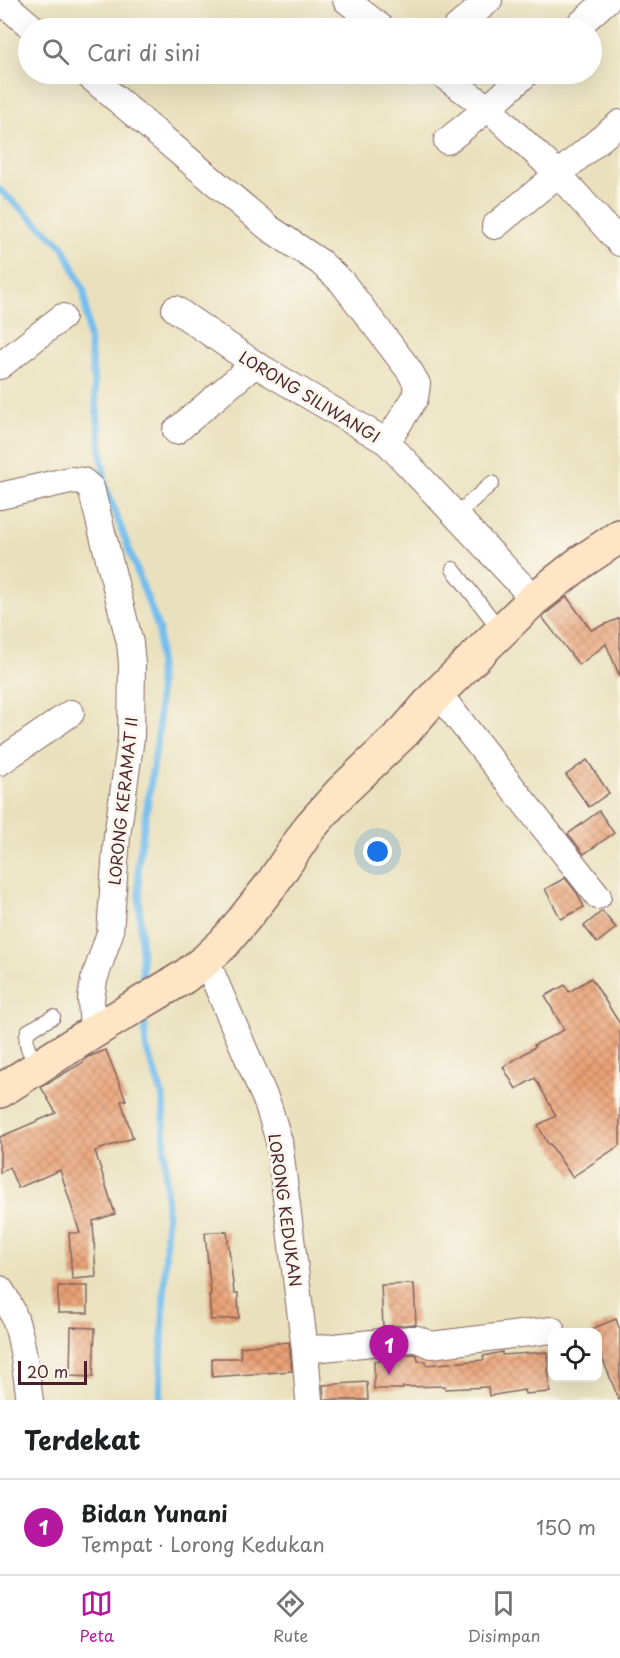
<!DOCTYPE html>
<html lang="id">
<meta charset="utf-8">
<style>
:root{--surface:#fff;--page:#f2f2f2;--text:#202124;--muted:#757577;--line:#e0e0e0;--accent:#b5179e}
body{margin:0;font-family:"Playpen Sans",sans-serif;background:var(--page);color:var(--text)}
.controls{position:absolute;right:18px;bottom:18px;display:grid;overflow:hidden;border-radius:12px;box-shadow:0 6px 24px #0002}
.controls button{width:54px;height:54px;display:grid;place-items:center;padding:0;border:0;border-bottom:2px solid var(--line);background:var(--surface);color:var(--text);font:30px sans-serif}
.scale{position:absolute;left:18px;bottom:15px;width:69px;box-sizing:border-box;padding-left:6px;border:3px solid #4a1f2b;border-top:0;font-size:16px;line-height:21px;white-space:nowrap;color:#4a1f2b;-webkit-text-stroke:4px #fbf7ec;paint-order:stroke}
.you{position:absolute;left:378px;top:852px;width:21px;height:21px;margin:-15px;border:4px solid #fff;border-radius:50%;background:#1a73e8;box-shadow:0 0 0 9px #1a73e833}
.badge{display:grid;place-items:center;width:39px;height:39px;border-radius:50%;background:var(--accent);color:#fff;font-size:20px;font-weight:700}
.pin{position:absolute;translate:-50% -50px;filter:drop-shadow(0 2px 3px #0008)}
.pin::after{content:'';position:absolute;top:32px;width:21px;height:18px;background:inherit;clip-path:polygon(0 0,100% 0,50% 100%)}
.list{margin:0;padding:0;list-style:none}
h2{display:flex;justify-content:space-between;align-items:center;height:78px;margin:0;padding:0 24px;font-size:26px}
h2 small{font-size:20px;font-weight:400;color:var(--muted)}
.list li{display:grid;grid-template-columns:39px 1fr auto;gap:18px;align-items:center;box-sizing:border-box;height:96px;padding:0 24px;border-top:2px solid var(--line)}
.list b{display:block;font-size:22px;white-space:nowrap}
.list p{margin:0;font-size:20px;white-space:nowrap;color:var(--muted)}
.list em{font-size:20px;font-style:normal;color:var(--muted)}
.icon{flex:none;width:33px;height:33px;fill:none;stroke:currentColor;stroke-width:2;stroke-linecap:round;stroke-linejoin:round}
.map{position:relative;flex:none;width:620px;height:1400px;overflow:hidden}
.search{position:absolute;background:var(--surface);box-shadow:0 6px 24px #0002;left:18px;right:18px;top:18px;height:66px;display:flex;align-items:center;gap:15px;box-sizing:border-box;padding:0 21px;border-radius:33px;color:var(--muted);font-size:22px}
.sheet{height:174px;background:var(--surface)}
nav{display:flex;justify-content:space-around;align-items:center;box-sizing:border-box;height:84px;border-top:2px solid var(--line);background:var(--surface);font-size:16px;color:var(--muted)}
nav a{display:grid;justify-items:center;gap:3px}
nav .on{color:var(--accent)}
.map>svg:first-child{display:block}
.lines{fill:none;stroke-linecap:round;stroke-linejoin:round}
.stream{stroke:#75beed;stroke-width:7}
.building{fill:url(#building-cross-hatch)}
.lane-casing{stroke:#82635e;stroke-width:16}
.street-casing{stroke:#82635e;stroke-width:28}
.secondary-casing{stroke:#82635e;stroke-width:36}
.lane{stroke:#fff;stroke-width:14}
.street{stroke:#fff;stroke-width:26}
.secondary{stroke:#fee5c5;stroke-width:33}
.labels{text-anchor:middle;dominant-baseline:central;stroke-width:6;stroke-linejoin:round;paint-order:stroke}
.street-label{font-size:16px;fill:#4a1f2b;stroke:#fbf7ec}
</style>
<div class="map">
<svg width="620" height="1400" viewBox="0 0 620 1400">
<defs>
<pattern id="building-cross-hatch" width="8" height="8" patternUnits="userSpaceOnUse" patternTransform="scale(1.5)"><rect width="8" height="8" fill="#eaa276"/><path d="M0 0l8 8M0 8l8-8" fill="none" stroke="#c08361"/></pattern>
</defs>
<rect width="100%" height="100%" fill="#fbf7ec"/>
<filter id="ink" filterUnits="userSpaceOnUse"><feTurbulence type="fractalNoise" baseFrequency=".0167" numOctaves="2"/><feDisplacementMap in="SourceGraphic" scale="12" xChannelSelector="R" yChannelSelector="G"/><feConvolveMatrix kernelMatrix="1 2 1 2 8 2 1 2 1" color-interpolation-filters="sRGB"/></filter>
<filter id="wash" filterUnits="userSpaceOnUse"><feTurbulence type="fractalNoise" baseFrequency=".008" numOctaves="4" result="noise"/><feDisplacementMap in="SourceGraphic" scale="24" xChannelSelector="R" yChannelSelector="G"/><feGaussianBlur stdDeviation="1.35" result="paint"/><feColorMatrix in="noise" values="0 0 0 0 0 0 0 0 0 0 0 0 0 0 0 0 0 1.4 0 .05"/><feComposite in="paint" operator="in"/></filter>
<g filter="url(#wash)">
<rect width="100%" height="100%" fill="#e9e1bd"/>
<g class="lines">
<g class="stream">
<path d="M 0,190 L 63,246 L 84,291 L 105,485 L 159,630 L 159,729 L 138,865 L 143,989"/>
<path d="M 144,1013 L 146,1047 L 163,1097 L 167,1212 L 160,1400"/>
</g>
</g>
<g id="blocks">
<g class="building">
<path d="M 567,597 L 591,630 L 620,618 L 620,677 L 606,644 L 579,665 L 542,617 Z"/>
<path d="M 587,760 L 609,793 L 589,807 L 566,775 Z"/>
<path d="M 599,811 L 614,833 L 584,854 L 568,834 Z"/>
<path d="M 565,878 L 577,893 L 584,907 L 561,919 L 545,889 Z"/>
<path d="M 602,911 L 616,928 L 597,943 L 584,926 Z"/>
<path d="M 591,978 L 620,1024 L 620,1145 L 572,1177 L 550,1144 L 548,1144 L 538,1125 L 556,1116 L 535,1078 L 516,1089 L 503,1067 L 535,1047 L 534,1045 L 564,1030 L 545,996 L 565,985 L 569,992 Z"/>
<path d="M 106,1050 L 126,1100 L 121,1101 L 133,1138 L 95,1151 L 115,1214 L 93,1221 L 96,1277 L 72,1279 L 69,1233 L 80,1233 L 60,1170 L 18,1188 L 9,1167 L 0,1173 L 0,1137 L 56,1113 L 41,1087 L 82,1063 L 88,1057 Z"/>
<path d="M 227,1231 L 234,1293 L 238,1293 L 239,1318 L 211,1320 L 209,1295 L 211,1295 L 205,1233 Z"/>
<path d="M 414,1284 L 416,1324 L 383,1327 L 381,1285 Z"/>
<rect x="58" y="1286" width="30" height="27"/>
<path d="M 616,1319 L 620,1330 L 620,1399 L 619,1400 L 597,1345 L 597,1332 L 592,1332 L 591,1329 Z"/>
<path d="M 71,1327 L 95,1328 L 93,1377 L 70,1376 Z"/>
<path d="M 289,1342 L 292,1371 L 212,1377 L 212,1358 L 241,1358 L 240,1347 Z"/>
<path d="M 502,1352 L 502,1355 L 547,1352 L 550,1392 L 525,1394 L 524,1390 L 489,1396 L 488,1387 L 445,1389 L 445,1386 L 403,1387 L 403,1389 L 374,1389 L 374,1361 L 385,1361 L 385,1357 L 414,1354 L 417,1355 L 418,1361 L 426,1361 L 426,1365 L 484,1360 L 483,1356 Z"/>
<path d="M 367,1382 L 368,1400 L 324,1400 L 323,1385 Z"/>
</g>
</g>
</g>
<g filter="url(#ink)">
<use href="#blocks" fill-opacity="0" stroke="#82635e" stroke-width="1.5"/>
<g class="lines">
<defs>
<g id="lane">
<path d="M 456,515 L 492,483"/>
<path d="M 453,569 L 501,631"/>
<path d="M 38,1067 C 31,1055 23,1044 28,1031 L 53,1017"/>
</g>
<g id="street">
<path d="M 0,0 L 33,28"/>
<path d="M 346,0 L 382,28"/>
<path d="M 456,28 L 489,0"/>
<path d="M 576,28 L 607,0"/>
<path d="M 87,74 L 269,228 L 320,262 L 342,282 L 409,370 L 417,384 L 415,398 L 387,442"/>
<path d="M 441,74 L 488,108 L 558,174 L 620,243"/>
<path d="M 447,141 L 488,108 L 526,74"/>
<path d="M 495,226 L 620,123"/>
<path d="M 175,309 L 255,364 L 387,442 L 534,599"/>
<path d="M 0,366 L 62,317"/>
<path d="M 176,431 L 255,364"/>
<path d="M 0,496 L 70,480 L 83,481 L 91,488 L 130,643 L 132,664 L 131,738 L 117,836 L 110,933 L 94,980 L 91,999 L 93,1032"/>
<path d="M 438,693 L 598,896"/>
<path d="M 0,762 L 71,713"/>
<path d="M 206,960 L 268,1105 L 279,1141 L 305,1350 L 309,1400"/>
<path d="M 0,1289 C 23,1321 24,1363 30,1400"/>
<path d="M 305,1350 L 410,1339 L 417,1339 L 431,1345 L 552,1330"/>
</g>
<path id="secondary" d="M 0,1091 L 93,1032 L 184,977 L 206,960 L 224,943 L 244,919 L 271,885 L 310,827 L 341,792 L 405,731 L 438,693 L 534,599 L 581,562 L 620,536"/>
</defs>
<use href="#lane" class="lane-casing"/>
<use href="#street" class="street-casing"/>
<use href="#secondary" class="secondary-casing"/>
<use href="#lane" class="lane"/>
<use href="#street" class="street"/>
<use href="#secondary" class="secondary"/>
</g>
</g>
<g class="labels">
<g class="street-label">
<text transform="translate(310 396) rotate(31)">LORONG SILIWANGI</text>
<text transform="translate(122 801) rotate(-84)">LORONG KERAMAT II</text>
<text transform="translate(286 1210) rotate(82)">LORONG KEDUKAN</text>
</g>
</g>
</svg>
<div class="controls">
<button><svg class="icon" aria-label="locate" viewBox="0 0 24 24"><circle cx="12" cy="12" r="6"/><path d="M12 2v4M12 18v4M2 12h4M18 12h4"/></svg></button>
</div>
<div class="scale">20 m</div>
<div class="you"></div>
<div class="pin badge" style="left:389px;top:1375px">1</div>
<div class="search"><svg class="icon" aria-label="search" viewBox="0 0 24 24"><circle cx="10" cy="10" r="6"/><path d="M15 15l6 6"/></svg>Cari di sini</div>
</div>
<section class="sheet">
<h2>Terdekat<small></small></h2>
<ul class="list">
<li><span class="badge">1</span><div><b>Bidan Yunani</b><p>Tempat · Lorong Kedukan</p></div><em>150 m</em></li>
</ul>
</section>
<nav>
<a class="on"><svg class="icon" aria-label="map" viewBox="0 0 24 24"><path d="M3 6l6-2 6 2 6-2v14l-6 2-6-2-6 2zM9 4v14M15 6v14"/></svg>Peta</a>
<a><svg class="icon" aria-label="directions" viewBox="0 0 24 24"><path d="M12 3l9 9-9 9-9-9zM9 14v-3h6M13 9l2 2-2 2"/></svg>Rute</a>
<a><svg class="icon" aria-label="saved" viewBox="0 0 24 24"><path d="M7 4h10v16l-5-4-5 4z"/></svg>Disimpan</a>
</nav>
